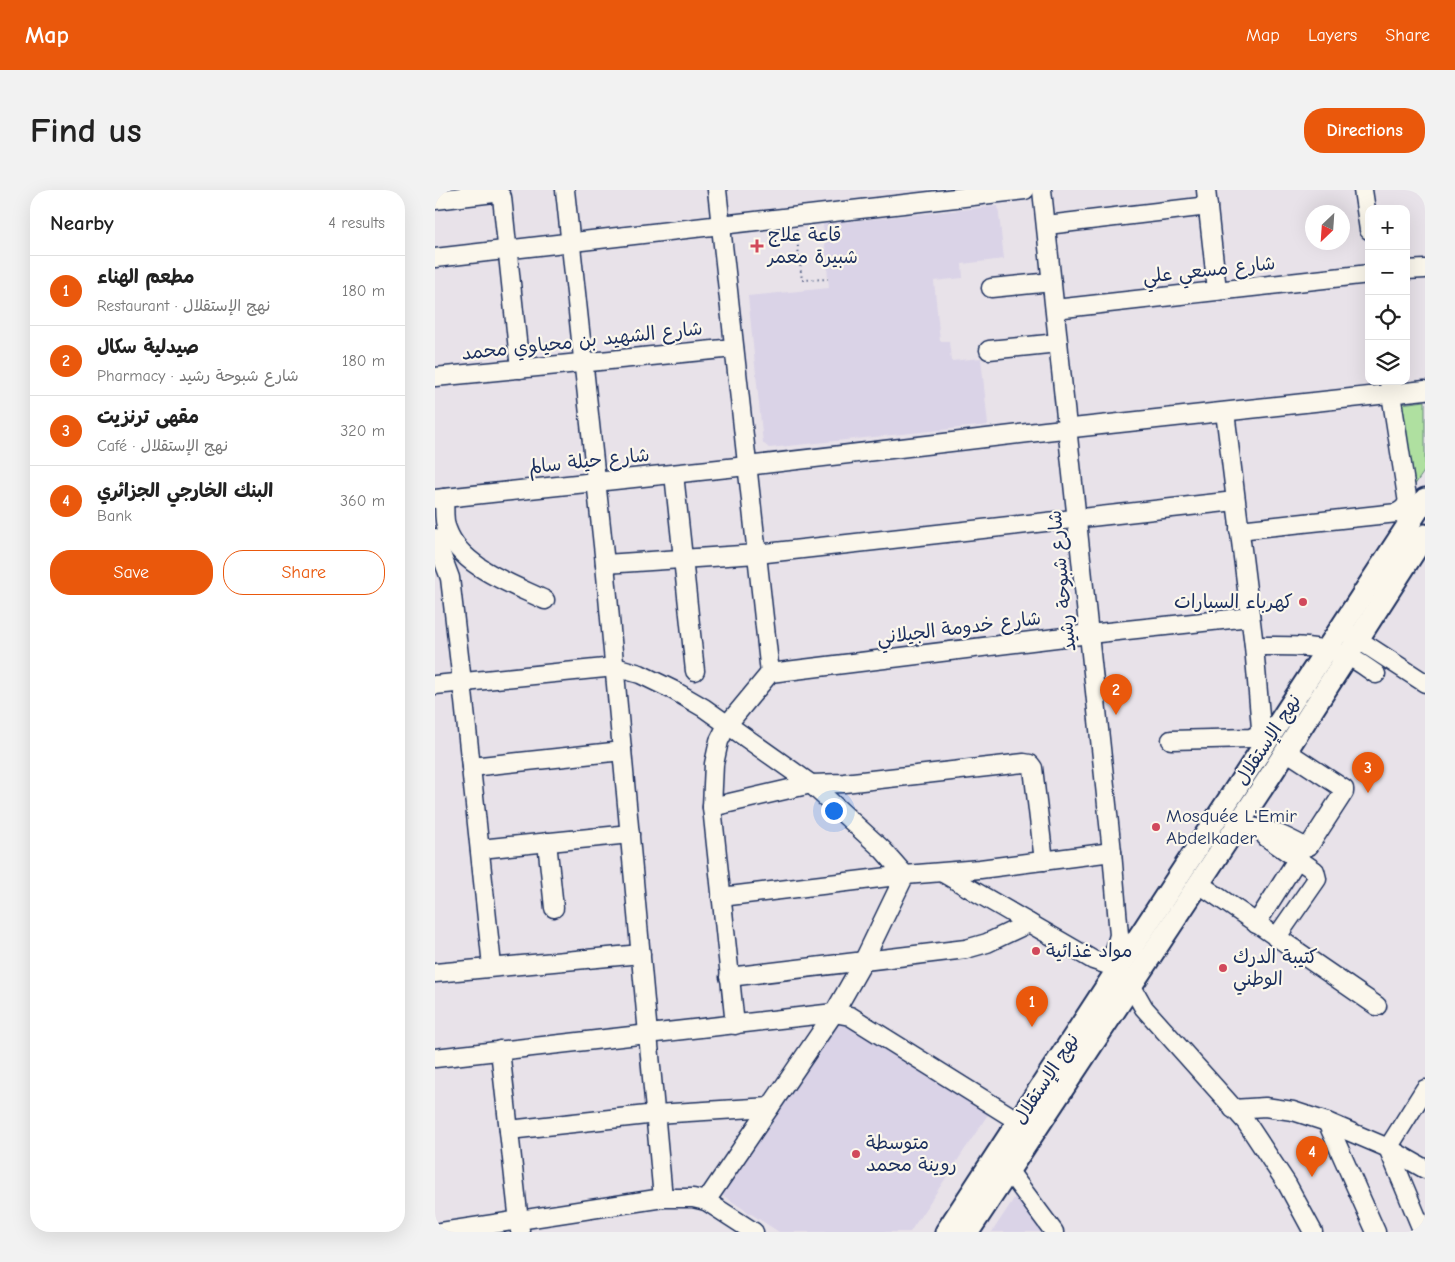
<!DOCTYPE html>
<meta charset="utf-8">
<style>
:root{--surface:#fff;--page:#f2f2f2;--text:#222;--muted:#767676;--line:#e0e0e0;--accent:#ea580c}
body{margin:0;font-family:"Comic Neue","Playpen Sans Arabic",sans-serif;background:var(--page);color:var(--text)}
.controls{position:absolute;right:15px;top:15px;display:grid;overflow:hidden;border-radius:10px;box-shadow:0 5px 20px #0002}
.controls button{width:45px;height:45px;display:grid;place-items:center;padding:0;border:0;border-bottom:1px solid var(--line);background:var(--surface);color:var(--text);font:25px sans-serif}
.compass{position:absolute;left:870px;top:15px;width:45px;height:45px;border-radius:50%;background:var(--surface);box-shadow:0 5px 20px #0002;rotate:205deg}
.you{position:absolute;left:398px;top:620px;width:18px;height:18px;margin:-12px;border:4px solid #fff;border-radius:50%;background:#1a73e8;box-shadow:0 0 0 8px #1a73e833}
.badge{display:grid;place-items:center;width:32px;height:32px;border-radius:50%;background:var(--accent);color:#fff;font-size:16px;font-weight:700}
.pin{position:absolute;translate:-50% -41px;filter:drop-shadow(0 1px 2px #0008)}
.pin::after{content:'';position:absolute;top:26px;width:18px;height:15px;background:inherit;clip-path:polygon(0 0,100% 0,50% 100%)}
.list{margin:0;padding:0;list-style:none}
h2{display:flex;justify-content:space-between;align-items:center;height:65px;margin:0;padding:0 20px;font-size:21px}
h2 small{font-size:16px;font-weight:400;color:var(--muted)}
.list li{display:grid;grid-template-columns:32px 1fr auto;gap:15px;align-items:center;box-sizing:border-box;height:70px;padding:0 20px;border-top:1px solid var(--line)}
.list b{display:block;font-size:19px;white-space:nowrap}
.list p{margin:0;font-size:16px;white-space:nowrap;color:var(--muted)}
.list em{font-size:16px;font-style:normal;color:var(--muted)}
.actions{display:flex;gap:10px;padding:15px 20px}
.actions a{flex:1;padding:11px 0;border:1px solid var(--accent);border-radius:20px;text-align:center;font-size:18px;color:var(--accent)}
.actions .main{background:var(--accent);color:#fff}
.icon{flex:none;width:28px;height:28px;fill:none;stroke:currentColor;stroke-width:2;stroke-linecap:round;stroke-linejoin:round}
.map{position:relative;flex:none;width:990px;height:1042px;overflow:hidden;border-radius:20px}
header{display:flex;align-items:center;gap:30px;box-sizing:border-box;height:70px;padding:0 25px;background:var(--accent);color:#fff}
header strong{font-size:24px}
nav{display:flex;gap:28px;margin-inline-start:auto;font-size:18px}
.intro{display:flex;align-items:center;justify-content:space-between;box-sizing:border-box;height:120px;padding:0 30px}
h1{margin:0;font-size:35px}
.button{padding:12px 22px;border-radius:20px;background:var(--accent);color:#fff;font-size:18px;font-weight:700}
main{display:flex;gap:30px;padding:0 30px}
aside{flex:1;background:var(--surface);border-radius:20px;box-shadow:0 5px 20px #0002}
.map>svg:first-child{display:block}
.built{fill:#dad3e7}
.green{fill:#afe0a0;stroke:#65887f}
.lines{fill:none;stroke-linecap:round;stroke-linejoin:round}
.minor-casing{stroke:#1b2f5e;stroke-width:21}
.major-casing{stroke:#1b2f5e;stroke-width:25}
.path{stroke:#1b2f5e;stroke-width:2;stroke-dasharray:1 4;stroke-linecap:butt}
.minor{stroke:#fbf7ec;stroke-width:18}
.major{stroke:#fbf7ec;stroke-width:21}
.poi-dot{fill:#d1495b;stroke:#fbf7ec;stroke-width:2}
.labels{text-anchor:middle;dominant-baseline:central;stroke-width:4.5;stroke-linejoin:round;paint-order:stroke}
.poi-label{font-size:19px;fill:#1b2f5e;stroke:#fbf7ec;text-anchor:start}
.street-label{font-size:19px;fill:#1b2f5e;stroke:#fbf7ec}
</style>
<header>
<strong>Map</strong>
<nav><a>Map</a><a>Layers</a><a>Share</a></nav>
</header>
<div class="intro"><h1>Find us</h1><a class="button">Directions</a></div>
<main>
<aside>
<h2>Nearby<small>4 results</small></h2>
<ul class="list">
<li><span class="badge">1</span><div><b>مطعم الهناء</b><p>Restaurant · نهج الإستقلال</p></div><em>180 m</em></li>
<li><span class="badge">2</span><div><b>صيدلية سكال</b><p>Pharmacy · شارع شبوحة رشيد</p></div><em>180 m</em></li>
<li><span class="badge">3</span><div><b>مقهى ترنزيت</b><p>Café · نهج الإستقلال</p></div><em>320 m</em></li>
<li><span class="badge">4</span><div><b>البنك الخارجي الجزائري</b><p>Bank</p></div><em>360 m</em></li>
</ul>
<div class="actions"><a class="main">Save</a><a>Share</a></div>
</aside>
<div class="map">
<svg width="990" height="1042" viewBox="0 0 990 1042">
<rect width="100%" height="100%" fill="#e8e2e9"/>
<filter id="ink" filterUnits="userSpaceOnUse"><feTurbulence type="fractalNoise" baseFrequency=".02" numOctaves="2"/><feDisplacementMap in="SourceGraphic" scale="10" xChannelSelector="R" yChannelSelector="G"/><feConvolveMatrix kernelMatrix="1 2 1 2 8 2 1 2 1" color-interpolation-filters="sRGB"/></filter>
<g filter="url(#ink)">
<g class="built">
<path d="M 563,16 L 569,69 L 527,74 L 528,88 L 499,91 L 505,151 L 514,151 L 516,171 L 546,168 L 553,235 L 334,258 L 328,253 L 313,106 L 394,98 L 388,34 Z"/>
<path d="M 407,829 L 554,923 L 475,1042 L 344,1042 L 287,1005 Z"/>
<path d="M 582,1004 L 607,1042 L 557,1042 Z"/>
</g>
<path class="green" d="M 990,211 L 990,280 L 977,299 L 966,214 Z"/>
<g class="lines">
<defs>
<g id="minor">
<path d="M 130,0 L 170,374 L 228,1008"/>
<path d="M 282,0 L 335,483"/>
<path d="M 607,0 L 677,662 L 684,745 L 680,760 L 673,775"/>
<path d="M 771,0 L 782,100"/>
<path d="M 928,0 L 934,40"/>
<path d="M 0,10 L 59,3 L 63,4 L 67,7 L 85,179"/>
<path d="M 612,35 L 773,16"/>
<path d="M 0,68 L 590,0"/>
<path d="M 971,80 L 990,79"/>
<path d="M 556,98 L 617,92"/>
<path d="M 620,119 L 934,84"/>
<path d="M 554,160 L 623,153"/>
<path d="M 0,187 L 299,158"/>
<path d="M 954,191 L 973,313"/>
<path d="M 239,284 L 260,481"/>
<path d="M 9,308 C 10,317 8,330 12,339 C 25,377 77,394 110,410"/>
<path d="M 0,309 L 312,276 L 610,241 L 990,200"/>
<path d="M 804,340 L 962,323 L 968,319 L 973,313"/>
<path d="M 0,348 L 15,388 L 27,492 L 57,776"/>
<path d="M 170,374 L 322,364 L 800,311"/>
<path d="M 913,443 L 990,493"/>
<path d="M 819,456 C 849,456 883,454 912,466 C 922,470 932,478 941,484"/>
<path d="M 0,495 L 180,477 L 205,484 L 238,500 L 269,518 L 376,594 L 448,660 L 470,685 L 428,772 L 399,823 L 271,1011"/>
<path d="M 736,550 L 816,548 L 822,545 L 826,538 L 819,456 L 790,222"/>
<path d="M 36,577 L 187,561"/>
<path d="M 277,617 L 376,594 L 409,593 L 589,573 L 595,574 L 598,578 L 609,671"/>
<path d="M 816,637 C 838,640 851,647 870,657 L 874,656 L 909,602 L 909,599 L 851,561"/>
<path d="M 831,647 L 880,681 L 882,689 L 841,748"/>
<path d="M 112,652 L 119,718"/>
<path d="M 45,659 L 195,644"/>
<path d="M 508,683 L 658,770 L 673,775 L 696,795 L 709,818 L 811,932 L 852,994 L 878,1042"/>
<path d="M 763,693 L 942,816"/>
<path d="M 286,707 L 470,685 L 545,679 L 677,662"/>
<path d="M 821,734 L 863,668"/>
<path d="M 0,783 L 206,764"/>
<path d="M 294,787 L 531,759 L 552,753 L 594,733"/>
<path d="M 300,835 L 277,617 L 279,574 L 284,551 L 292,535 L 335,483 L 654,444 L 815,427"/>
<path d="M 65,860 L 85,1041"/>
<path d="M 0,868 L 399,823 L 415,826 L 583,931"/>
<path d="M 798,919 L 830,917 L 858,921 L 892,932 L 953,958 L 990,979"/>
<path d="M 892,932 L 941,1042"/>
<path d="M 74,940 L 221,924 L 335,917"/>
<path d="M 567,969 L 573,980 L 619,1042"/>
<path d="M 6,1042 L 228,1008 L 258,1008 L 271,1011 L 319,1042"/>
<path d="M 988,1042 L 953,958 L 990,899"/>
</g>
<g id="major">
<path d="M 511,1042 L 990,309"/>
<path d="M 533,1042 L 835,586 L 990,345"/>
</g>
</defs>
<use href="#minor" class="minor-casing"/>
<use href="#major" class="major-casing"/>
<path class="path" d="M 361,41 L 367,90 L 393,89"/>
<use href="#minor" class="minor"/>
<use href="#major" class="major"/>
</g>
</g>
<g class="poi-dot">
<path d="M319.5 48.5h5v5h5v5h-5v5h-5v-5h-5v-5h5z"/>
<circle cx="868" cy="412" r="5"/>
<circle cx="721" cy="637" r="5"/>
<circle cx="601" cy="761" r="5"/>
<circle cx="788" cy="778" r="5"/>
<circle cx="421" cy="964" r="5"/>
</g>
<g class="labels">
<g class="poi-label">
<text x="333" y="45">قاعة علاج<tspan x="333" dy="22">شبيرة معمر</tspan></text>
<text x="858" y="412" text-anchor="end">كهرباء السيارات</text>
<text x="731" y="626">Mosquée L'Emir<tspan x="731" dy="22">Abdelkader</tspan></text>
<text x="611" y="761">مواد غذائية</text>
<text x="798" y="767">كتيبة الدرك<tspan x="798" dy="22">الوطني</tspan></text>
<text x="431" y="953">متوسطة<tspan x="431" dy="22">روينة محمد</tspan></text>
</g>
<g class="street-label">
<text transform="translate(774 80) rotate(-6)">شارع مسعي علي</text>
<text transform="translate(147 151) rotate(-6)">شارع الشهيد بن محياوي محمد</text>
<text transform="translate(154 271) rotate(-6)">شارع حيلة سالم</text>
<text transform="translate(627 391) rotate(-96)">شارع شبوحة رشيد</text>
<text transform="translate(524 438) rotate(-7)">شارع خدومة الجيلاني</text>
<text transform="translate(833 550) rotate(-57)">نهج الإستقلال</text>
<text transform="translate(611 889) rotate(-57)">نهج الإستقلال</text>
</g>
</g>
</svg>
<div class="controls">
<button>+</button>
<button>−</button>
<button><svg class="icon" aria-label="locate" viewBox="0 0 24 24"><circle cx="12" cy="12" r="6"/><path d="M12 2v4M12 18v4M2 12h4M18 12h4"/></svg></button>
<button><svg class="icon" aria-label="layers" viewBox="0 0 24 24"><path d="M12 4l9 5-9 5-9-5zM3 14l9 5 9-5"/></svg></button>
</div>
<svg class="compass" viewBox="-18 -18 36 36"><path d="M0-13l5 13h-10z" fill="#e53935"/><path d="M0 13l5-13h-10z" fill="#767676"/></svg>
<div class="you"></div>
<div class="pin badge" style="left:597px;top:837px">1</div>
<div class="pin badge" style="left:681px;top:525px">2</div>
<div class="pin badge" style="left:933px;top:603px">3</div>
<div class="pin badge" style="left:877px;top:987px">4</div>
</div>
</main>
